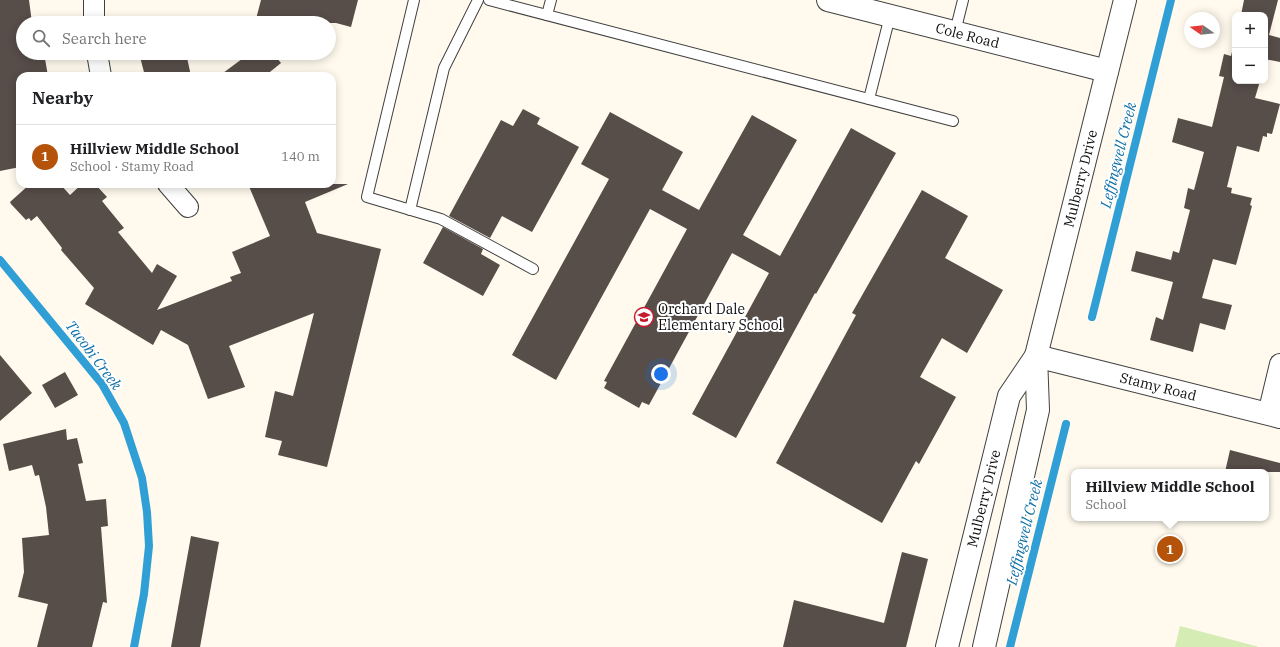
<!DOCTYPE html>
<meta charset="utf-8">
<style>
:root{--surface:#fff;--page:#f6f6f6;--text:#202124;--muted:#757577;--line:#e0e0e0;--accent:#b45309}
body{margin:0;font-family:"IBM Plex Serif",serif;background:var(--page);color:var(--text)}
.controls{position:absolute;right:12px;top:12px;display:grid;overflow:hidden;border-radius:8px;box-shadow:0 2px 10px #0003}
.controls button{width:36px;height:36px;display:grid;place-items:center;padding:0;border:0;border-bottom:1px solid var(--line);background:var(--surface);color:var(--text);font:20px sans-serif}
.compass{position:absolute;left:1184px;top:12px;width:36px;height:36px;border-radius:50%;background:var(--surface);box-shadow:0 2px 10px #0003;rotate:284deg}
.you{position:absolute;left:661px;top:374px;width:14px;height:14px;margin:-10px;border:3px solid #fff;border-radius:50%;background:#1a73e8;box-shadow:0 0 0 6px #1a73e833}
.badge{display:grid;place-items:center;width:26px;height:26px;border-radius:50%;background:var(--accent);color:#fff;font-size:13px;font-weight:700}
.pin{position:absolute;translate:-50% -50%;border:2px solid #fff;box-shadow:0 1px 4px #0006}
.popup{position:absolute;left:1071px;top:469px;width:198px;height:52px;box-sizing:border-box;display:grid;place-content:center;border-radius:8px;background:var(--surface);filter:drop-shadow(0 1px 3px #0005);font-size:13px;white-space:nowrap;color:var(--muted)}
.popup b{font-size:15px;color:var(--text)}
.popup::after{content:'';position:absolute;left:50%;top:100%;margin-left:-8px;border:8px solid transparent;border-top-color:var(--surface)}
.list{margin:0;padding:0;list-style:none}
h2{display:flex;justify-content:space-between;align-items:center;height:52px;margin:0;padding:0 16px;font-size:17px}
h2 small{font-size:13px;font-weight:400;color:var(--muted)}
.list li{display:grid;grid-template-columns:26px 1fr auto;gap:12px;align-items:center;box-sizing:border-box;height:64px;padding:0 16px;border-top:1px solid var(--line)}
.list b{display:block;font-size:15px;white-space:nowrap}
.list p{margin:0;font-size:13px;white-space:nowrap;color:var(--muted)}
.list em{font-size:13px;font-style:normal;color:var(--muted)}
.icon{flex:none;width:22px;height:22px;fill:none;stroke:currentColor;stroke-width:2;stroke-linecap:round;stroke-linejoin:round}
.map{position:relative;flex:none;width:1280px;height:647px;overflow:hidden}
.search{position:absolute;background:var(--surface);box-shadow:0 2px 10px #0003;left:16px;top:16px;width:320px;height:44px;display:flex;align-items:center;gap:10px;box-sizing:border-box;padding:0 14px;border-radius:22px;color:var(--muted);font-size:15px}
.panel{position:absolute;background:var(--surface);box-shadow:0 2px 10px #0003;left:16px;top:72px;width:320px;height:116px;border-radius:12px}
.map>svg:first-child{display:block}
.green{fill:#d5ecb4}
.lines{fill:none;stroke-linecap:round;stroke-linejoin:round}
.stream{stroke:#309fd6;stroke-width:8}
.building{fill:#574d49}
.service-casing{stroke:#404040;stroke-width:12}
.minor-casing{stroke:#404040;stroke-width:22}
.tertiary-casing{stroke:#404040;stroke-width:24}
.service{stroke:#fff;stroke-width:10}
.minor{stroke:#fff;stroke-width:20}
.tertiary{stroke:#fff;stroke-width:22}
.labels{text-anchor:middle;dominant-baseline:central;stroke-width:4;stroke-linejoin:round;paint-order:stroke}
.street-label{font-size:14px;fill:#0d0d0d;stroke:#fff}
.poi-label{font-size:14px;fill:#0d0d0d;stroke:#fff;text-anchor:start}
.water-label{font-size:15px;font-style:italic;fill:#0e6fa7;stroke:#fff}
</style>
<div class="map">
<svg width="1280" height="647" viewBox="0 0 1280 647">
<rect width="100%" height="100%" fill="#fffaed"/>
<path class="green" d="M 1180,626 L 1259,647 L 1175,647 Z"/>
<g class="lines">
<g class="stream">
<path d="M 0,260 L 102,384 L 124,423 L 142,478 L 147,512 L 149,546 L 144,594 L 134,647"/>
<path d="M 1092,317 L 1171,0"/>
<path d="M 1010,647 L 1066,424"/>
</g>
</g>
<g class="building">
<path d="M 0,0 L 29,0 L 32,23 L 23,23 L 23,53 L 44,53 L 48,76 L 20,76 L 20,167 L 0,171 Z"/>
<path d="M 261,0 L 358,0 L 351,27 L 336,23 L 255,23 Z"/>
<path d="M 1244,0 L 1278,0 L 1269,35 L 1280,38 L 1280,62 L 1265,59 L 1265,15 L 1241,15 Z"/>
<path d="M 176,16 L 178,23 L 147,23 Z"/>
<path d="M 1235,39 L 1235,81 L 1260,81 L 1255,98 L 1280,104 L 1272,134 L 1267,133 L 1267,137 L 1263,136 L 1259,152 L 1237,146 L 1227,187 L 1232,188 L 1231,193 L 1252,198 L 1250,205 L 1252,206 L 1236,265 L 1213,259 L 1202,298 L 1232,305 L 1225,330 L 1200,323 L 1193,352 L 1150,340 L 1156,317 L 1163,320 L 1173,282 L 1131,271 L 1136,251 L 1171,260 L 1173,251 L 1179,253 L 1190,210 L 1184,208 L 1188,188 L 1194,190 L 1204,152 L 1172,142 L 1178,118 L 1212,127 L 1224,77 L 1219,76 L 1224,54 L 1231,56 Z"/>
<path d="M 139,53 L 186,53 L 191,76 L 145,76 Z"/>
<path d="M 250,53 L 273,53 L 281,63 L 265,76 L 219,76 Z"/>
<path d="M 523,109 L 540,118 L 537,124 L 579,147 L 532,232 L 502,216 L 490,238 L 449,216 L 501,120 L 513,126 Z"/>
<path d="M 610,112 L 683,152 L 662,190 L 699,210 L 752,115 L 797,140 L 743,235 L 780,256 L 851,128 L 896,153 L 816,294 L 815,293 L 736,438 L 692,414 L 769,273 L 732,253 L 649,405 L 642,402 L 639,408 L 604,388 L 607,382 L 604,381 L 687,229 L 650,209 L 556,380 L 512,355 L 609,179 L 581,164 Z"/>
<path d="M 30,184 L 60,184 L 70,195 L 82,184 L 95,184 L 107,197 L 102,201 L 124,228 L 118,232 L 152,273 L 157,264 L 177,276 L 157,310 L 232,281 L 230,277 L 241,273 L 232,252 L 270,236 L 248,184 L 348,184 L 305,202 L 317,233 L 381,249 L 327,467 L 278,455 L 282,441 L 265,437 L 275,391 L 293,396 L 314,313 L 229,346 L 245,387 L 208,399 L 188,345 L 161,330 L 153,345 L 85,304 L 94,288 L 61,250 L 62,248 L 37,216 L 31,221 L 29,218 L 26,220 L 11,204 L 10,202 Z"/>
<path d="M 922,190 L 968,216 L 945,258 L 1003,290 L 967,353 L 942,338 L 920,377 L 956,397 L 919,464 L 916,461 L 882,523 L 776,463 L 856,315 L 852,313 Z"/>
<path d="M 443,227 L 483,249 L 481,254 L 500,265 L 483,296 L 423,263 Z"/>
<path d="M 0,355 L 32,393 L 0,421 Z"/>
<path d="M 65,372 L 78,395 L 55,408 L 42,385 Z"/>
<path d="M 66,429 L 67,440 L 77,438 L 83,463 L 78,464 L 86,501 L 106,499 L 108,526 L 101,527 L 107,603 L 103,602 L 92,647 L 37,647 L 48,604 L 18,597 L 24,572 L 22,538 L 49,535 L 46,507 L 39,475 L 35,476 L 32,465 L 9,471 L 3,444 Z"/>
<path d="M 1230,450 L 1280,463 L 1280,472 L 1225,472 Z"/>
<path d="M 191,536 L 219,542 L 200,647 L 171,647 Z"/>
<path d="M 902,552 L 928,559 L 906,647 L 783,647 L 794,600 L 884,623 Z"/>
</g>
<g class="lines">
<defs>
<g id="service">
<path d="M 414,0 L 367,197 L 441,219 L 533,269"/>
<path d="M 489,0 L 953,121"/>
<path d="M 547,15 L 551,0"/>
<path d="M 955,32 L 963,0"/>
<path d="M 869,99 L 890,16"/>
<path d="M 410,210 L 444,68 L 478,0"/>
</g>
<g id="minor">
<path d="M 94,23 L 94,0"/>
<path d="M 97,53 L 101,76"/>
<path d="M 168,184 L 188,207"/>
<path d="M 1268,414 L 1280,364"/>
</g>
<g id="tertiary">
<path id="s1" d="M 828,0 L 1107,71"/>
<path id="s2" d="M 1036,356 L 1280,417"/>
<path id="s3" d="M 947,647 L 1009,396 L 1036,356"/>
<path id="s4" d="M 984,647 L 1038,410 L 1036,356 L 1125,0"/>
</g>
</defs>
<use href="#service" class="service-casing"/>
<use href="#minor" class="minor-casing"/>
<use href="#tertiary" class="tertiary-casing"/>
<use href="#service" class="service"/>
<use href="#minor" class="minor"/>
<use href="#tertiary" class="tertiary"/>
</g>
<defs>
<symbol id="school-ring" viewBox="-11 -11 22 22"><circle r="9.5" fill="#fff" stroke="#c61c30" stroke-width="1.5"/><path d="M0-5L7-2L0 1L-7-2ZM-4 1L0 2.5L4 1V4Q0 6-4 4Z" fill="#c61c30"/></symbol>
</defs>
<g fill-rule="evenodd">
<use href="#school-ring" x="633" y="306" width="22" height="22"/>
</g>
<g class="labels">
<g class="street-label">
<text stroke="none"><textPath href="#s1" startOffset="144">Cole Road</textPath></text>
<text stroke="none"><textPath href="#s4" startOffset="480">Mulberry Drive</textPath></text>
<text stroke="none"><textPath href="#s2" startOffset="126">Stamy Road</textPath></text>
<text stroke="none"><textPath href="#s3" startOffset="153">Mulberry Drive</textPath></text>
</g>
<g class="poi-label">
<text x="658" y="309">Orchard Dale<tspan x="658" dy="16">Elementary School</tspan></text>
</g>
<g class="water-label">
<text transform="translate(1118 155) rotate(-76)">Leffingwell Creek</text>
<text transform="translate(94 355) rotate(53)">Tacobi Creek</text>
<text transform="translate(1024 532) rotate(-76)">Leffingwell Creek</text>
</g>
</g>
</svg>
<div class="controls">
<button>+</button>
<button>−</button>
</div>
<svg class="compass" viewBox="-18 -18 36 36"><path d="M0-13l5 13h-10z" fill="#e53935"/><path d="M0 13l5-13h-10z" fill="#757577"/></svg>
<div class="you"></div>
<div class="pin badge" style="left:1170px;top:549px">1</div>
<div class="popup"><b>Hillview Middle School</b>School</div>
<div class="search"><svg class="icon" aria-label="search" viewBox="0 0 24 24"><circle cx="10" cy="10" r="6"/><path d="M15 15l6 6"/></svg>Search here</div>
<section class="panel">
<h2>Nearby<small></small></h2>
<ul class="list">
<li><span class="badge">1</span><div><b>Hillview Middle School</b><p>School · Stamy Road</p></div><em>140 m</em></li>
</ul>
</section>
</div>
